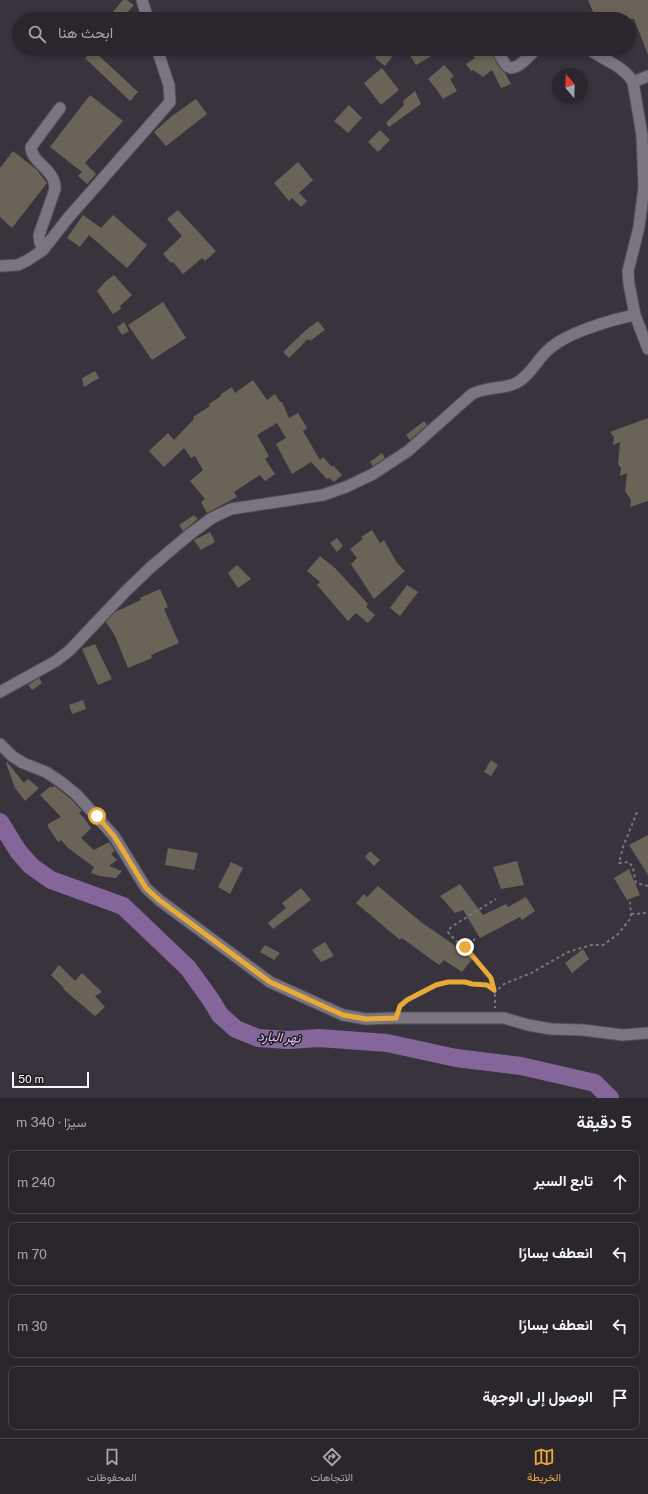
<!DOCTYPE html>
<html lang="ar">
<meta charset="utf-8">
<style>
:root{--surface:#2b262e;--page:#332e36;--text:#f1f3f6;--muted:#a6a5aa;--line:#47434a;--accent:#e9ab38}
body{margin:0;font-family:"Public Sans",Vazirmatn,sans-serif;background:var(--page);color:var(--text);direction:rtl}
.compass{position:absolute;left:552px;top:68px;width:36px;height:36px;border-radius:50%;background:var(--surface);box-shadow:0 2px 6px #0003;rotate:341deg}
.scale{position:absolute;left:12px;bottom:10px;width:77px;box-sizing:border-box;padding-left:4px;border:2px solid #f6f3f9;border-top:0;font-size:11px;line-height:14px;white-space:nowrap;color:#f6f3f9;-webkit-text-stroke:3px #1f1c21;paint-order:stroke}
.stop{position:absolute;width:12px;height:12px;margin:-9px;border:3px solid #e9ab38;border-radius:50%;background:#fff}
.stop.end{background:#e9ab38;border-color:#fff;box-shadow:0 1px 4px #0008}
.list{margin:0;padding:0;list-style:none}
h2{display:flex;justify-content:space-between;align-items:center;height:52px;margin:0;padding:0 16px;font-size:17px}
h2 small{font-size:13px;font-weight:400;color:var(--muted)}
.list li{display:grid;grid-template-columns:26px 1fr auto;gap:12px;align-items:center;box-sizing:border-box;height:64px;margin:0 8px 8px;padding:0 8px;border:1px solid var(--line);border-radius:8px}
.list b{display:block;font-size:15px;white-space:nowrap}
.list em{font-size:13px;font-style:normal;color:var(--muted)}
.icon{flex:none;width:22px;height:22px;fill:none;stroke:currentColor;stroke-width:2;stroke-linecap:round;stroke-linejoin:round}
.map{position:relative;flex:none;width:648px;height:1098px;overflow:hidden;direction:ltr}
.search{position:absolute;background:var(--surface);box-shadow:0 2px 6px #0003;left:12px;right:12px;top:12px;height:44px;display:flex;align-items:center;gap:10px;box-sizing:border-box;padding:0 14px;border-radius:22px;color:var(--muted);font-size:15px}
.sheet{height:340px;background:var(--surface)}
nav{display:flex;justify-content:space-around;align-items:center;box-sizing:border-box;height:56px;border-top:1px solid var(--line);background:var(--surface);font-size:11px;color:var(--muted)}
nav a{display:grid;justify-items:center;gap:2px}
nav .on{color:var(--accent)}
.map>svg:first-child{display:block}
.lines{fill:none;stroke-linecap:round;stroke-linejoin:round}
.river{stroke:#84669b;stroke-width:18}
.building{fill:#6a6358}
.minor-casing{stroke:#534f57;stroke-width:13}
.path{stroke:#7a757e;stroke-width:2;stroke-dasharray:3 3;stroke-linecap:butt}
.minor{stroke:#7b7581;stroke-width:11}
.route{stroke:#e9ab38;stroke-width:5}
.labels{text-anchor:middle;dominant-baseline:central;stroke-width:3;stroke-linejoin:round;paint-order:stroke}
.water-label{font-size:13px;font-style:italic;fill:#e0c6f5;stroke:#1f1c21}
</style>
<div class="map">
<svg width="648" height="1098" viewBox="0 0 648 1098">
<rect width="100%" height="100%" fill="#39333d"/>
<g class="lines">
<path class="river" d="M 0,822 L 18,851 L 31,866 L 51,880 L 123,906 L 188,968 L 211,1000 L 220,1015 L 236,1029 L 258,1038 L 288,1040 L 319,1038 L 387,1043 L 456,1058 L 521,1066 L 595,1083 L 610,1098"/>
</g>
<g class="building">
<path d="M 123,0 L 127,0 L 134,5 L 122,19 L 107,19 Z"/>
<path d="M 588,0 L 648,0 L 648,55 L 634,19 L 596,19 Z"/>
<path d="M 383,49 L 398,49 L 385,66 L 375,58 Z"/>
<path d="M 406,49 L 443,49 L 416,65 Z"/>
<path d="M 477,49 L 489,49 L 499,67 L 505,73 L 511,84 L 501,88 L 492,70 L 483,77 L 473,70 L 471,71 L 466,64 L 475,58 L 471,53 Z"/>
<path d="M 94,51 L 138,92 L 130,101 L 85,58 Z"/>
<path d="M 444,65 L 454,76 L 450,79 L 457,91 L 443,99 L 437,90 L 428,79 Z"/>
<path d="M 382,68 L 399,90 L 381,105 L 364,83 Z"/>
<path d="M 415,91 L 421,104 L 389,127 L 386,123 L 404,105 L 403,101 Z"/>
<path d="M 90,95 L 123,121 L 85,163 L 96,174 L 87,184 L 78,176 L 82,172 L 50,147 Z"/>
<path d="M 196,99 L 207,114 L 166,146 L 154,132 L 172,116 Z"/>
<path d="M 349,105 L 362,118 L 348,133 L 334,121 Z"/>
<path d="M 380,130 L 390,140 L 378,152 L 368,142 Z"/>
<path d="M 13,151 L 36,169 L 47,183 L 12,228 L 0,217 L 0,168 Z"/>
<path d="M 298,162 L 313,180 L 299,193 L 307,201 L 301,207 L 292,198 L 289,201 L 274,183 Z"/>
<path d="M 178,210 L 216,251 L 205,261 L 202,258 L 183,274 L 173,262 L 171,263 L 163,254 L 182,236 L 167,219 Z"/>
<path d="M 83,215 L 101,228 L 113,215 L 147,245 L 127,268 L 89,235 L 80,247 L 67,238 Z"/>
<path d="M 114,275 L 132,295 L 120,306 L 121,309 L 113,314 L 97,291 L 106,281 Z"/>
<path d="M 163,302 L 186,338 L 152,360 L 128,325 Z"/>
<path d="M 318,321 L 325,330 L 310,341 L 308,339 L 289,358 L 283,352 L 306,330 Z"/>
<path d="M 124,322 L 129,331 L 122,335 L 117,327 Z"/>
<path d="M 95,371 L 99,378 L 84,387 L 82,378 Z"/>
<path d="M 253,380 L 267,400 L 275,394 L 280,402 L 282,402 L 289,418 L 298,413 L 307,428 L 303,431 L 320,460 L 323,457 L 332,467 L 333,465 L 342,475 L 334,482 L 329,478 L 327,479 L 311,462 L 292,474 L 276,444 L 286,438 L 277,423 L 257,435 L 269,456 L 265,459 L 275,474 L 265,481 L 260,475 L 234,492 L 237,497 L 207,513 L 201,502 L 205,499 L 190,481 L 203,470 L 195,456 L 191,458 L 184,448 L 164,467 L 149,451 L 168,433 L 174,440 L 194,419 L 193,417 L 210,406 L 209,404 L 221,396 L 221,394 L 232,387 L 235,393 Z"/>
<path d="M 648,418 L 648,501 L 630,507 L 631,500 L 625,491 L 627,473 L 620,476 L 621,468 L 618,464 L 620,442 L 613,445 L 614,437 L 610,432 Z"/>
<path d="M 424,421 L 427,425 L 410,440 L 406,435 Z"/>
<path d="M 382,453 L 385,458 L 373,466 L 370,462 Z"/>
<path d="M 194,515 L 198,519 L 183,531 L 179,525 Z"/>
<path d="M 372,530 L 380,543 L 384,540 L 397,563 L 405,571 L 374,599 L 351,564 L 357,558 L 350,549 L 363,539 L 361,537 Z"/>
<path d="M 210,532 L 215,542 L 201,550 L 194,540 Z"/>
<path d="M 337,538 L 343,546 L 337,552 L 330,543 Z"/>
<path d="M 320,556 L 335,568 L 368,604 L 366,607 L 375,615 L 368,623 L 356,613 L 348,621 L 317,585 L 320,582 L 307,571 Z"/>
<path d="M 237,565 L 251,579 L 238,588 L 228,573 Z"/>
<path d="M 407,585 L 418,592 L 400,616 L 390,608 Z"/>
<path d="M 160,589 L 168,607 L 164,609 L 179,643 L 151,655 L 152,658 L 128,668 L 115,636 L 106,622 L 115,612 L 141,600 L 140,598 Z"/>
<path d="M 95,644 L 112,679 L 98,685 L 82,649 Z"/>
<path d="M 39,678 L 42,683 L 32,690 L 28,685 Z"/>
<path d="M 83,700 L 86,709 L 72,714 L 69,705 Z"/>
<path d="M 491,760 L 498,765 L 491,776 L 484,772 Z"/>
<path d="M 7,762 L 24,783 L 28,779 L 39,788 L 25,801 L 15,788 L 6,763 Z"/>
<path d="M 51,786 L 52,788 L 54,786 L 57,788 L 72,800 L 82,811 L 79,813 L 84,818 L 91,828 L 81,838 L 94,850 L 109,842 L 115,851 L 111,854 L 117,860 L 109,866 L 122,871 L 116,878 L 100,876 L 91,873 L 94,867 L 68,848 L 61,840 L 58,842 L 48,827 L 48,824 L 61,817 L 40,795 Z"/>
<path d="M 648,835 L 648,875 L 629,845 Z"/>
<path d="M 168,848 L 198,853 L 194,870 L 165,865 Z"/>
<path d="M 370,851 L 380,860 L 374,866 L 365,857 Z"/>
<path d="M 517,861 L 524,885 L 501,889 L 493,867 Z"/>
<path d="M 231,862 L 243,868 L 230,894 L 218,887 Z"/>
<path d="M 629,869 L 640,895 L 627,900 L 614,878 Z"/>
<path d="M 460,884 L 483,915 L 506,904 L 508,907 L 526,897 L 535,911 L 522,920 L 520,917 L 480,938 L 463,910 L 455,913 L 440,896 Z"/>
<path d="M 378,886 L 421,922 L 460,949 L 461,948 L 473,958 L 462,972 L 444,960 L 439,965 L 402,938 L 400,940 L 356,903 L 364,894 L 367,897 Z"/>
<path d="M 301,888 L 311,900 L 273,929 L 268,923 L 286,908 L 282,903 Z"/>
<path d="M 325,942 L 334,956 L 321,962 L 312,950 Z"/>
<path d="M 265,945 L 280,953 L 274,960 L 260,952 Z"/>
<path d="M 583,949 L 589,959 L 572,973 L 565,963 Z"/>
<path d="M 59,965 L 75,981 L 82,973 L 102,992 L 95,996 L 105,1007 L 95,1016 L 63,989 L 64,988 L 51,975 Z"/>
</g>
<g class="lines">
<defs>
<g id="minor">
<path d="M 142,0 L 148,19"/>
<path d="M 496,49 C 499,52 504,64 507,66 C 516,73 530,55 536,49"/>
<path d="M 589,49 C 604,61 623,65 633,82"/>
<path d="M 44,248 L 40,243 L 39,235 L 55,189 C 56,169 31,163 31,147 L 60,108"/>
<path d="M 0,266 L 18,265 L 28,260 L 43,250 L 68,218 L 170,102 L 169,85 L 157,49"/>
<path d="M 635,315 L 648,349"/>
<path d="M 0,692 L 56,661 L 70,650 L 125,592 L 151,567 L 190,534 L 212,518 L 231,509 L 323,495 L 346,487 L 373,474 L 408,451 L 472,394 C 476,392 480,391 484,390 C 495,387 506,388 516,383 C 530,376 537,360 548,350 C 566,333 610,320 635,315 L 629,284 L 628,271 L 639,227 L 644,187 L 642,135 L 633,82 L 648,76"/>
<path d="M 0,744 L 12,756 L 23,763 L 46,772 L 61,782 L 77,795 L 114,836 L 146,888 L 159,900 L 270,982 L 343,1015 L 366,1019 L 393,1018 L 504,1018 L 528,1025 L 551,1029 L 583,1030 L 623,1035 L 648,1033"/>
</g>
</defs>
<use href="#minor" class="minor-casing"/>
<g class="path">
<path d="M 637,812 L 623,847 L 619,863 L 629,862 L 633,868 L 636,883 L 648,886"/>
<path d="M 631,914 L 648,913"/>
<path d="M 468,951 L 473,946 L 473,942 L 476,936"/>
<path d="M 494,989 L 491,978 L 485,970 L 477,963 L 468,951 L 456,941 L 448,932 L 451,927 L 496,899"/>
<path d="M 494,993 L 504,984 L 531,973 L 568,952 L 591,945 L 603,945 L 618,934 L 631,918 L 630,902"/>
<path d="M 399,1008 C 406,997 435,983 448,982 C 456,981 464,984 473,984 C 479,985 488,983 493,989 C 496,993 495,1002 495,1008"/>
</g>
<use href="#minor" class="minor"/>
</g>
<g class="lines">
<path class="route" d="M 97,816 L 114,836 L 146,888 L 159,900 L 270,982 L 343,1015 L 366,1019 L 396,1018 L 400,1006 L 407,1000 L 436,985 L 448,982 L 465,982 L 472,984 L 487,985 L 494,990 L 491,978 L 465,947"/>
</g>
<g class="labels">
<g class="water-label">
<text transform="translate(279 1037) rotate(3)">نهر البارد</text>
</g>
</g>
</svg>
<svg class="compass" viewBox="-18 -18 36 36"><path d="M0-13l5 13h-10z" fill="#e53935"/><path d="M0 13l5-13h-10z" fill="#a6a5aa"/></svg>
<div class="scale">50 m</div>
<div class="stop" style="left:97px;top:816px"></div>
<div class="stop end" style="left:465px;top:947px"></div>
<div class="search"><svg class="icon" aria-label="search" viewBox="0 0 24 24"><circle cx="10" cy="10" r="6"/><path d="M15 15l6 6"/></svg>ابحث هنا</div>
</div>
<section class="sheet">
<h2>5 دقيقة<small>سيرًا · 340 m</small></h2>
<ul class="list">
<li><svg class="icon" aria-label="ahead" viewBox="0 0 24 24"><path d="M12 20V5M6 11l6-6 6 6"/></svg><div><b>تابع السير</b></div><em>240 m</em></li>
<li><svg class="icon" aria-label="left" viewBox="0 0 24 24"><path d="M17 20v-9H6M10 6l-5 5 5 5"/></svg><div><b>انعطف يسارًا</b></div><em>70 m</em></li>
<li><svg class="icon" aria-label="left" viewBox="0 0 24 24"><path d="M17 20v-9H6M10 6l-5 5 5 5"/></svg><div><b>انعطف يسارًا</b></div><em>30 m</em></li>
<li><svg class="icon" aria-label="arrive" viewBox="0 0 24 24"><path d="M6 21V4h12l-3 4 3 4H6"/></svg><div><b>الوصول إلى الوجهة</b></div></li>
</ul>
</section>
<nav>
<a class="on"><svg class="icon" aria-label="map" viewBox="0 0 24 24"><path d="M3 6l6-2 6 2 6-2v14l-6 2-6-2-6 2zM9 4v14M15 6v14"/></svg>الخريطة</a>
<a><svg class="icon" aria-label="directions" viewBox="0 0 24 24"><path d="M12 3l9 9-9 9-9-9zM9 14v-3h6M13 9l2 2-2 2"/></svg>الاتجاهات</a>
<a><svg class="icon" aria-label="saved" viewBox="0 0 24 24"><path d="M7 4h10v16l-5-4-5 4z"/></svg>المحفوظات</a>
</nav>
